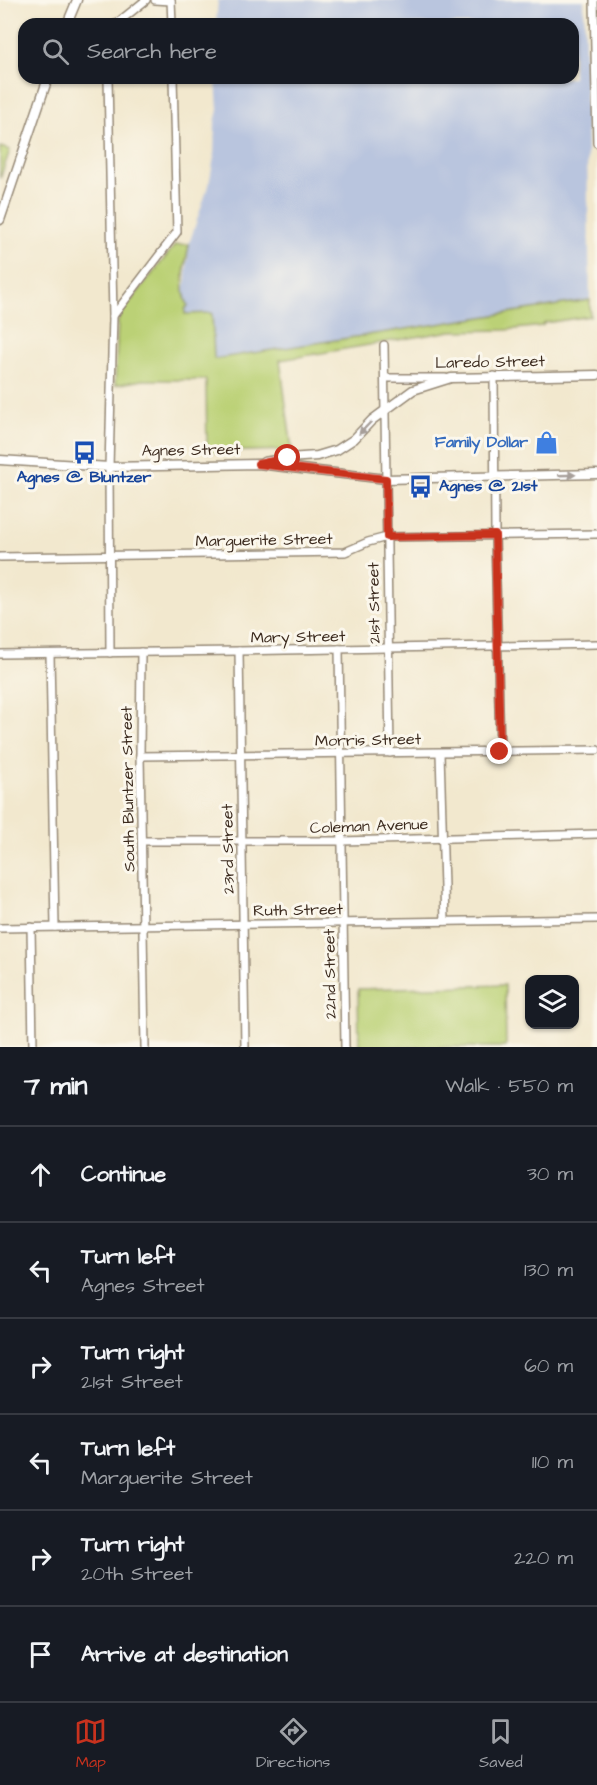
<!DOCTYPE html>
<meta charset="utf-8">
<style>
:root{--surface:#171b24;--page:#20242c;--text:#f1f3f6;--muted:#9ea1a6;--line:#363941;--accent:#c8321e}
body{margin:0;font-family:"Architects Daughter",sans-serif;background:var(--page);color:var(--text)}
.controls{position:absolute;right:18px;bottom:18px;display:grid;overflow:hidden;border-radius:12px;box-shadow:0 2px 4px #0004}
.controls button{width:54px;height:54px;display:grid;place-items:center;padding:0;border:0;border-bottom:2px solid var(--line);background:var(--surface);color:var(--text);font:30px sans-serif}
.stop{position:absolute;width:18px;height:18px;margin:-14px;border:4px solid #c8321e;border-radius:50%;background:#fff}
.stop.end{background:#c8321e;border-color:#fff;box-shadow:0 2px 6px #0008}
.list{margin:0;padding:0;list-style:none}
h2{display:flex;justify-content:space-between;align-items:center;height:78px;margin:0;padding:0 24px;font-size:26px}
h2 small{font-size:20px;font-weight:400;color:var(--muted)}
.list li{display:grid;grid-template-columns:39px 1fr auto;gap:18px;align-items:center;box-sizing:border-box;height:96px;padding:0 24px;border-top:2px solid var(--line)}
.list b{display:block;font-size:22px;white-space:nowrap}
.list p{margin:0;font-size:20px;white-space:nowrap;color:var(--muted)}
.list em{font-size:20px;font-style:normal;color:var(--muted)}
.icon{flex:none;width:33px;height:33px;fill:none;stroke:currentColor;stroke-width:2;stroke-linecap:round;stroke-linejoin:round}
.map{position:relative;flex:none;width:597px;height:1047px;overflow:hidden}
.search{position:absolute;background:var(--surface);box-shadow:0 2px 4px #0004;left:18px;right:18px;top:18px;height:66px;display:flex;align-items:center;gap:15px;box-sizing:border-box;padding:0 21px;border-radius:18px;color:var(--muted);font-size:22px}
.sheet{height:654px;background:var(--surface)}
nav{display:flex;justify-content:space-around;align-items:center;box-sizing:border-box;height:84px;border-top:2px solid var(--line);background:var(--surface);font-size:16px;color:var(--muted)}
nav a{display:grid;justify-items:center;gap:3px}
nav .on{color:var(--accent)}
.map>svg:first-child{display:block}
.industrial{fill:#b9c5de}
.green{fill:#bbd176;stroke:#7b7e4a;stroke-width:1.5}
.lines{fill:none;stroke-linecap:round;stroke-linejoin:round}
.minor-casing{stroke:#968976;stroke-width:10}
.major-casing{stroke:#968976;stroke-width:11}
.minor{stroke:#fff;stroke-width:7}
.major{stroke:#fff;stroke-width:8}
.oneway{fill:#a79f9a}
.route{stroke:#c8321e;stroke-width:8}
.labels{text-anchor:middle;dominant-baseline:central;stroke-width:6;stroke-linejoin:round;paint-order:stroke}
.street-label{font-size:16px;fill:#3b2a1e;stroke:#fbf7ec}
.shop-label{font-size:16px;font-weight:bold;fill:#366cbe;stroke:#fbf7ec;text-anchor:end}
.transit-label{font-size:16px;font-weight:bold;fill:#164399;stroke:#fbf7ec}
</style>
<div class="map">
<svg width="597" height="1047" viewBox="0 0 597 1047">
<rect width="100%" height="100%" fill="#fbf7ec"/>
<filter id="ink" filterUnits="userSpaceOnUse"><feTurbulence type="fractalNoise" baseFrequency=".0167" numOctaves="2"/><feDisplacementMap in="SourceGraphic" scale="12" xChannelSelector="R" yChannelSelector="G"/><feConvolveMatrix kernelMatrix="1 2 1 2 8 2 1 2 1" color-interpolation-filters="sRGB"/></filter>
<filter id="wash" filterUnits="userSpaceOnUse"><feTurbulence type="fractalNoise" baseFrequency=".008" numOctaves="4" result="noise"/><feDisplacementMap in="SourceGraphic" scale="24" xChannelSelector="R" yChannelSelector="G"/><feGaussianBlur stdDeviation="1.35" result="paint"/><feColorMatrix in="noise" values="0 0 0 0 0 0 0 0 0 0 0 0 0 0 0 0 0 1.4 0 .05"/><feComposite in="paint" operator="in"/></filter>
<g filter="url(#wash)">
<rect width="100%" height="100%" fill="#f2e8ce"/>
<path class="industrial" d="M 218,0 L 584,0 L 590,300 L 213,359 L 212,313 L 185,314 L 184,298 L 189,244 L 209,184 L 214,157 L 215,122 L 218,110 L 216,78 L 573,78 L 573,24 L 216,24 Z"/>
<g class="green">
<path d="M 0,147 L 10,150 L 0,179 Z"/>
<path d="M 189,244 C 186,263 179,288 188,305 L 185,310 L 185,314 L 212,313 L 214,359 L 590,300 L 590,316 L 545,323 L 542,326 L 506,330 L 451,331 L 280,360 L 292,450 L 207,452 L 206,380 L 142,380 L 115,385 L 118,321 L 123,311 L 175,245 Z"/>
<path d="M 505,985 L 506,1047 L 359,1047 L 358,989 Z"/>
</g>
</g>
<g filter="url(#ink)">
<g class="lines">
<defs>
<g id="minor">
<path d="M 155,0 L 171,1"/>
<path d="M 171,0 L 172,24"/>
<path d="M 594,0 L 597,143"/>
<path d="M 116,24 L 146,0"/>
<path d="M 108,78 L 113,316 L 109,467 L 110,653"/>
<path d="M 113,316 L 177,232 L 173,78"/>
<path d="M 384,345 L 390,753"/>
<path d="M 494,376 L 495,535 L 500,752"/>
<path d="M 385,378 L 445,378"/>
<path d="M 0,557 L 345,552 L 368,542 L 387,537 L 597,534"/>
<path d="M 339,649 L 345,1047"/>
<path d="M 239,651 L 245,1047"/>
<path d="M 141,652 L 140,756 L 145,1047"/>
<path d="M 0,654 L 239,651 L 597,644"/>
<path d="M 50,654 L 55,927"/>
<path d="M 440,753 L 445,921"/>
<path d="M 140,756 L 597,750"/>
<path d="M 142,841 L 342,841 L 597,834"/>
<path d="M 31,927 L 33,1047"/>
<path d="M 0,928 L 597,919"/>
</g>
<g id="major">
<path d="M 67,24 L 77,0"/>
<path d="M 0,220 L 48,78"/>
<path d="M 0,460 L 109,467 L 258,464 L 386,479 L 597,474"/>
<path d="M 264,462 L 288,458 L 317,456 L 337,450 L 354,439 L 372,420 L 413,390 L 451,378 L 597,375"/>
</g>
</defs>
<use href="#minor" class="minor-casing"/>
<use href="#major" class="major-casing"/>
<use href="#minor" class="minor"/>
<use href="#major" class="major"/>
</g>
<defs><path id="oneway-solid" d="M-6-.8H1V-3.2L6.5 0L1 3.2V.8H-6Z" transform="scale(1.5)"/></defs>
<g class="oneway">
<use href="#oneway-solid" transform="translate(365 428) rotate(134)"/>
<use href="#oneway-solid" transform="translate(567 475) rotate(-2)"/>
</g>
</g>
<g class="lines" filter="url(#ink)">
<path class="route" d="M 288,458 L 258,464 L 386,479 L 387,537 L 495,535 L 500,752"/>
</g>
<defs>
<symbol id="shop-bare" viewBox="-9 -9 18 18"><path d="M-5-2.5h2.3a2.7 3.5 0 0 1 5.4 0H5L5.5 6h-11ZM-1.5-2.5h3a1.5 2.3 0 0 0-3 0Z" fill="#3f7fe0" stroke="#fbf7ec" stroke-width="2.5" paint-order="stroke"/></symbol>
<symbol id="bus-bare" viewBox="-9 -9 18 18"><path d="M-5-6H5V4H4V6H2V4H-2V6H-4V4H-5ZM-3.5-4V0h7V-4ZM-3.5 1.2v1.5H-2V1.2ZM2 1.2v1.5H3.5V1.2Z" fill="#1a4fb4" stroke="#fbf7ec" stroke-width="2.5" paint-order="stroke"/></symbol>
</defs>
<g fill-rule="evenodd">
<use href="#shop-bare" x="530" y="426" width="33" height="33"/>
<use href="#bus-bare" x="68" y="436" width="33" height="33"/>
<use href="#bus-bare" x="404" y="470" width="33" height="33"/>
</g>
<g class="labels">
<g class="street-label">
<text transform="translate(490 362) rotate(-1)">Laredo Street</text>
<text transform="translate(191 450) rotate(-1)">Agnes Street</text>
<text transform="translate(264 540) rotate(-1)">Marguerite Street</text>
<text transform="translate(374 603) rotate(-91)">21st Street</text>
<text transform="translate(298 637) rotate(-1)">Mary Street</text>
<text transform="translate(368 740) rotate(-1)">Morris Street</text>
<text transform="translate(128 789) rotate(-91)">South Bluntzer Street</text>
<text transform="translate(369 826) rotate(-2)">Coleman Avenue</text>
<text transform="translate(228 849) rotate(-91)">23rd Street</text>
<text transform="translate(298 910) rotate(-1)">Ruth Street</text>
<text transform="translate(330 974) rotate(-91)">22nd Street</text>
</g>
<g class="shop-label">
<text x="528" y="442">Family Dollar</text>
</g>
<g class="transit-label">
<text x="84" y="477">Agnes @ Bluntzer</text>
<text x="439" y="486" text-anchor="start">Agnes @ 21st</text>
</g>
</g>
</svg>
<div class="controls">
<button><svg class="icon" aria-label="layers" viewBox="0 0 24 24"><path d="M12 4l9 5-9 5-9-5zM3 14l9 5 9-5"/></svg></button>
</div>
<div class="stop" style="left:288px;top:458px"></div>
<div class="stop end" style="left:500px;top:752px"></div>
<div class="search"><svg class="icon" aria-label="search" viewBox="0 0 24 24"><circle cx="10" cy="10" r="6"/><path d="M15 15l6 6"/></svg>Search here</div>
</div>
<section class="sheet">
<h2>7 min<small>Walk · 550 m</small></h2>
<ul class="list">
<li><svg class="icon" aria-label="ahead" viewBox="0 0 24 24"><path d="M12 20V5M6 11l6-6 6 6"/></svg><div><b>Continue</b></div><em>30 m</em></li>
<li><svg class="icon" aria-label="left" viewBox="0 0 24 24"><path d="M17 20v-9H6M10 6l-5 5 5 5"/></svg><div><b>Turn left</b><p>Agnes Street</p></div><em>130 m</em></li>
<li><svg class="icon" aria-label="right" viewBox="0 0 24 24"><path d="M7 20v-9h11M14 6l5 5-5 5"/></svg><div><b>Turn right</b><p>21st Street</p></div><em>60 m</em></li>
<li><svg class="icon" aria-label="left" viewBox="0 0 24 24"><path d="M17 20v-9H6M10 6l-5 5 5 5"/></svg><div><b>Turn left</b><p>Marguerite Street</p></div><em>110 m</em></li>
<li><svg class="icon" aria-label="right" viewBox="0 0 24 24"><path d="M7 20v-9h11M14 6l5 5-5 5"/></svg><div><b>Turn right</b><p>20th Street</p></div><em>220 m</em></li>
<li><svg class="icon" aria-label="arrive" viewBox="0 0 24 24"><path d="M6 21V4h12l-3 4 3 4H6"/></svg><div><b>Arrive at destination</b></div></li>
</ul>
</section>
<nav>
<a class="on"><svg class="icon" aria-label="map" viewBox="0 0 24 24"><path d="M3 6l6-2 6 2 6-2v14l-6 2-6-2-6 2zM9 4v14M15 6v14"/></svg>Map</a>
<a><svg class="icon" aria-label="directions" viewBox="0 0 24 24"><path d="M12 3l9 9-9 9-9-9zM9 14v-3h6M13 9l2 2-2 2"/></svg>Directions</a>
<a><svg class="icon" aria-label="saved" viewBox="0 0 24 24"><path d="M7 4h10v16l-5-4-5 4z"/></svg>Saved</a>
</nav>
